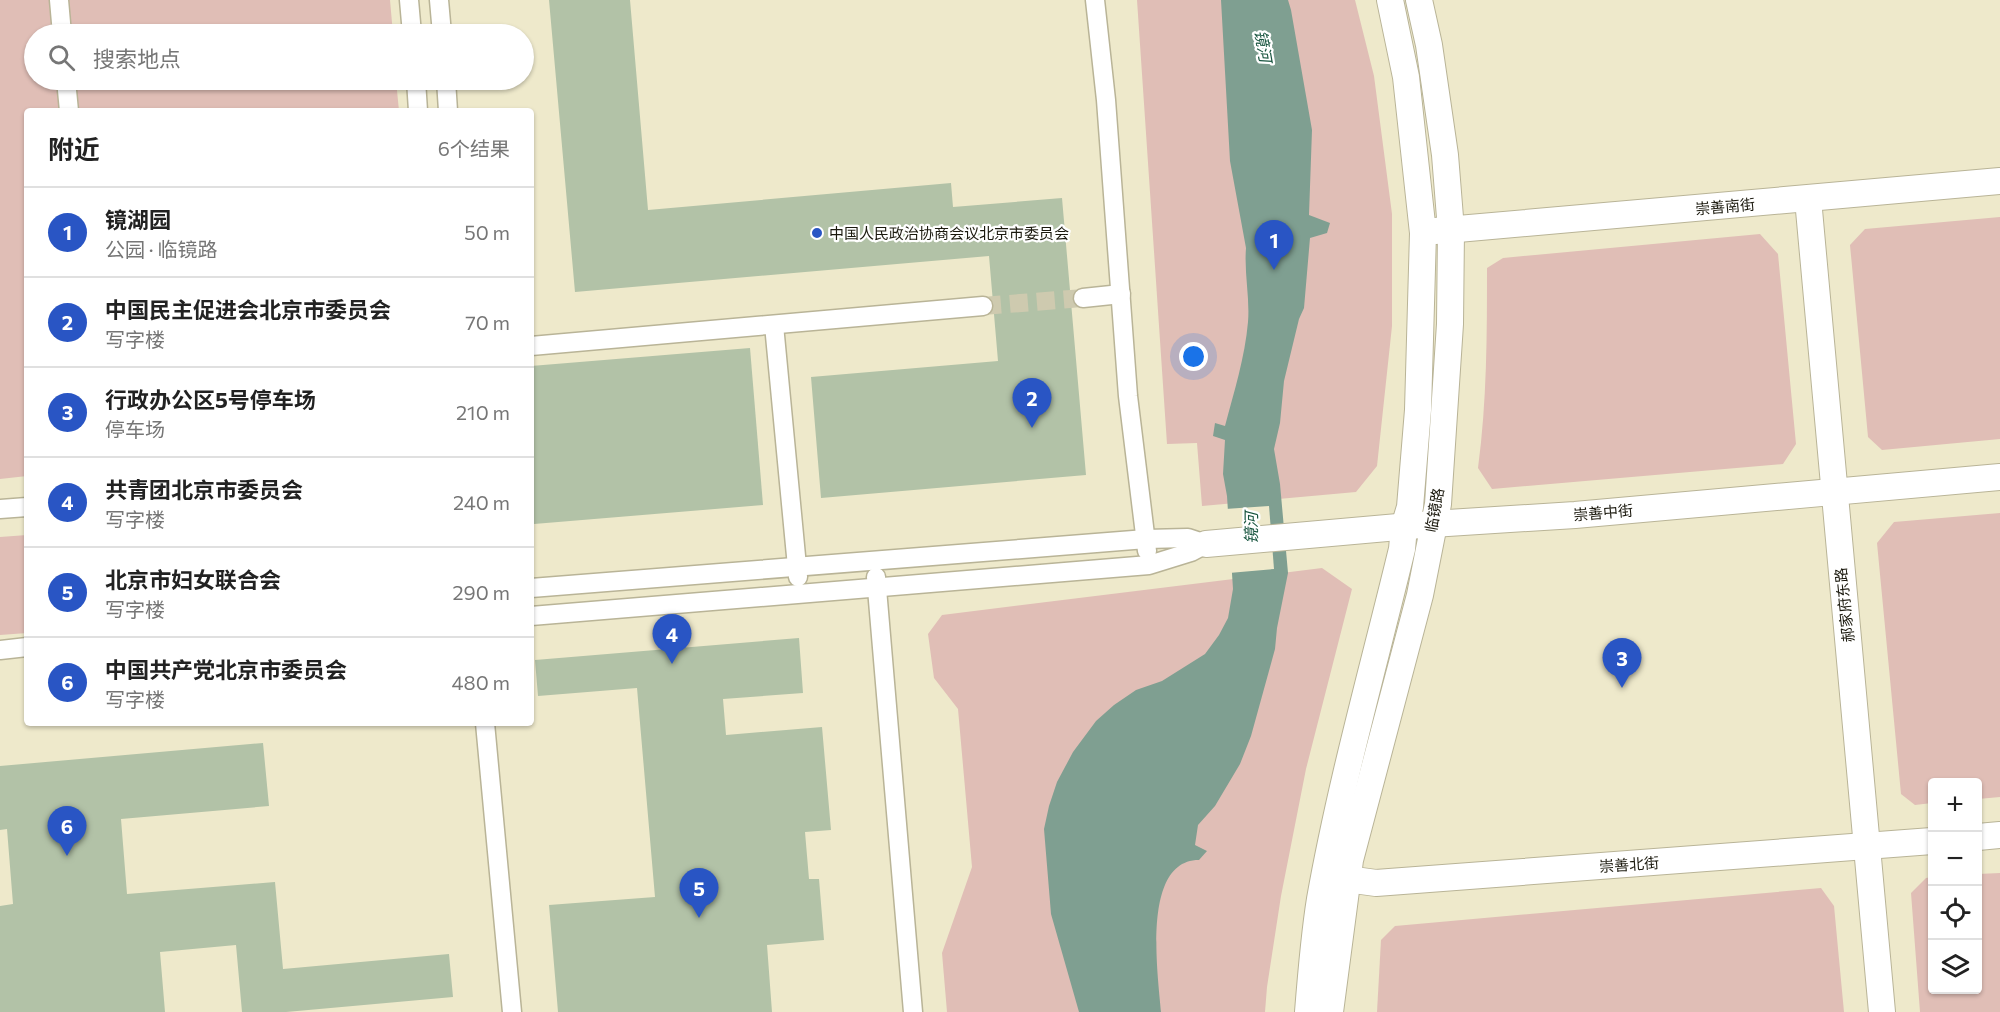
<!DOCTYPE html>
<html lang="zh">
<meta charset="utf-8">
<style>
:root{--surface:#fff;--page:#f6f6f6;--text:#222;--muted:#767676;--line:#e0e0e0;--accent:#2955c4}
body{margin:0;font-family:Commissioner,"Noto Sans SC",sans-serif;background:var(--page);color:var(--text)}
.controls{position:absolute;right:18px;bottom:18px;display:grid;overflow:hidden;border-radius:6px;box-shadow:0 2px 4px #0004}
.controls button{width:54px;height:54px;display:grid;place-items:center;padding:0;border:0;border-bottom:2px solid var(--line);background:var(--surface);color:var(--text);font:30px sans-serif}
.you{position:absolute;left:1194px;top:357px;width:21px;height:21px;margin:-15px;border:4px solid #fff;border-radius:50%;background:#1a73e8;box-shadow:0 0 0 9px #1a73e833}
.badge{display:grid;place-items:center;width:39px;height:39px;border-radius:50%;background:var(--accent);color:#fff;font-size:20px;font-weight:700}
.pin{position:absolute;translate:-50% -50px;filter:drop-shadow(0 2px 3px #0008)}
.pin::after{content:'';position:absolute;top:32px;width:21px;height:18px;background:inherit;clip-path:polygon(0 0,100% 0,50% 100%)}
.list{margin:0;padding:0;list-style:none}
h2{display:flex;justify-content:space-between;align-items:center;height:78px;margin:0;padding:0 24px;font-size:26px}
h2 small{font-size:20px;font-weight:400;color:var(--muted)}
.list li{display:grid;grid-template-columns:39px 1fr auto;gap:18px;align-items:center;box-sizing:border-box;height:90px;padding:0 24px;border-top:2px solid var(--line)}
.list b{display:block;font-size:22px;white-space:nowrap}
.list p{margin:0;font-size:20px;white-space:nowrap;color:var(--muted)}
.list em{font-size:20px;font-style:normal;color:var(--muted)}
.icon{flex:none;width:33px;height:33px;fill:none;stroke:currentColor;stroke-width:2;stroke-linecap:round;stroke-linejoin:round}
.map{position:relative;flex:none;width:2000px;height:1012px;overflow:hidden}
.search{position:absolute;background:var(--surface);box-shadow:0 2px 4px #0004;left:24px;top:24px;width:510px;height:66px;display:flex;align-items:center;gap:15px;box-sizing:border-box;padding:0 21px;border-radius:33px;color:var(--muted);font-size:22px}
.panel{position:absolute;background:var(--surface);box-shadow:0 2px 4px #0004;left:24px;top:108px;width:510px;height:618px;border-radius:6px}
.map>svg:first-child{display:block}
.green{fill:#e0beb6}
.water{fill:#7f9f91}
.pier{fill:#eee9cb}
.building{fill:#b2c2a7}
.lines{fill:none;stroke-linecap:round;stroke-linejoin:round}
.street-tunnel{stroke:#cecaaf;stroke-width:18;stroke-dasharray:18 9;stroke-linecap:butt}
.street-casing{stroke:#b9b497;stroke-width:21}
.secondary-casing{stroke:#b9b497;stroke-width:28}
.street{stroke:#fff;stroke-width:18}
.secondary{stroke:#fff;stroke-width:26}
.poi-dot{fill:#2955c4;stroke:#fff;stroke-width:2}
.labels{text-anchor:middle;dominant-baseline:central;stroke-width:4.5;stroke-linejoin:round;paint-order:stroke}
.street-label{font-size:15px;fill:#1b190e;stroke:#fff}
.poi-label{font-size:15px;fill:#1b190e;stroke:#fff;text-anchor:start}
.water-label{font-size:16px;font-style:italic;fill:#17543e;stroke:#fff}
</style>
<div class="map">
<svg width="2000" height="1012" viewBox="0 0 2000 1012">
<rect width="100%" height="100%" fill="#eee9cb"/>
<g class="green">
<path d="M 0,0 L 390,0 L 393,34 L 34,34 L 34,80 L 396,80 L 399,111 L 27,111 L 27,476 L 0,479 Z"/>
<path d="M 1137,0 L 1355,0 L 1374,76 L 1392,214 L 1392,326 L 1377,466 L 1356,492 L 1202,506 L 1197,443 L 1167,444 Z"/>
<path d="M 2000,217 L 2000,439 L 1882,450 L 1868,437 L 1850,245 L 1865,229 Z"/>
<path d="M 1760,234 L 1778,254 L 1796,444 L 1783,464 L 1492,489 L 1478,468 C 1487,401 1487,335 1487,268 L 1503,258 Z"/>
<path d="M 2000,513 L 2000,797 L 1978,799 L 1978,782 L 1932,782 L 1932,803 L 1915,805 L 1901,794 L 1877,543 L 1894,522 Z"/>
<path d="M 27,535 L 27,633 L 0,635 L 0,537 Z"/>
<path d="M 1322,568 L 1352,589 L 1306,769 L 1281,896 L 1267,987 L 1265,1012 L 947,1012 L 942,953 L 972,867 L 958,709 L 934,678 L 928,634 L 942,615 Z"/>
<path d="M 2000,873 L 2000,1012 L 1920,1012 L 1911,893 L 1926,878 L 1932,877 L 1932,990 L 1978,990 L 1978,874 Z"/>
<path d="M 1821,888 L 1834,906 L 1844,1012 L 1377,1012 L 1381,940 L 1395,926 Z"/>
</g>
<path class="water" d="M 1221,0 L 1288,0 L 1291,10 L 1312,130 L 1309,215 L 1330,223 L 1327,233 L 1310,238 L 1304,308 L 1299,319 L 1284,381 L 1280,423 L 1274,449 L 1280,484 L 1288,573 L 1277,628 L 1275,649 L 1251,736 L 1240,764 L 1215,806 L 1198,825 L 1195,845 L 1207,851 L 1199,860 C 1141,860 1158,975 1161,1012 L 1079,1012 L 1051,914 L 1044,829 L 1049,806 L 1057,782 L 1073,752 L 1096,721 L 1114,705 L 1136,690 L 1162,681 L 1205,654 L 1219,635 L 1228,618 L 1233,589 L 1227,496 L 1223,474 L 1225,440 L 1213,436 L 1215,423 L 1225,426 C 1234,392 1245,357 1248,322 C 1250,298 1244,273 1246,248 L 1230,161 Z"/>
<path class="pier" d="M 1269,506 L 1274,569 L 1229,573 L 1225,509 Z"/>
<g class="building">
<path d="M 549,0 L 630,0 L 648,210 L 951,183 L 953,207 L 1062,198 L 1086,475 L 821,498 L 811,377 L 998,361 L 989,256 L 575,292 Z"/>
<path d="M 750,348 L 763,505 L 534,524 L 531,483 L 531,366 Z"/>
<path d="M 799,638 L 803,693 L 723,699 L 726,735 L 822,727 L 831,830 L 805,832 L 809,879 L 819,879 L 824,940 L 767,945 L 772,1012 L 558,1012 L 549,905 L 655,897 L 637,688 L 538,696 L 535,660 Z"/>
<path d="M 263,743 L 269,806 L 121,819 L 127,894 L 275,882 L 283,969 L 449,954 L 453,997 L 286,1012 L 242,1012 L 236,945 L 160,952 L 165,1012 L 0,1012 L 0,906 L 13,904 L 7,829 L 0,830 L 0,766 Z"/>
</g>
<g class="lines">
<path class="street-tunnel" d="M 983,306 L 1083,298"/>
<defs>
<g id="street">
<path d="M 59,0 L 62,34"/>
<path d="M 409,0 L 412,34"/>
<path d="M 439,0 L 442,34"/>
<path d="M 1095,0 L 1106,100 L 1128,396 L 1147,551"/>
<path d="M 66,80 L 69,111"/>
<path d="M 416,80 L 418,111"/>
<path d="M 446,80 L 448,111"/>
<path d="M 1083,298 L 1121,294"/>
<path d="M 774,325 L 798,577"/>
<path d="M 531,346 L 983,306"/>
<path d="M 0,509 L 27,507"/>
<path d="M 876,577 L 913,1012"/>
<path d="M 531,588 L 1146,539 L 1188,538 L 1206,544"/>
<path d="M 531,616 L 1149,565 L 1191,552 L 1206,544"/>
<path d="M 0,650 L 27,647"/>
<path d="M 485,723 L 512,1012"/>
</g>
<g id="secondary">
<path d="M 1808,199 C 1831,470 1859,741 1882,1012"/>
<path d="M 1435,231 L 2000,181"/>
<path d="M 1206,544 L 1432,524 L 1575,515 L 2000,477"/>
<path d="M 1978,837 L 2000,835"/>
<path d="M 1332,877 L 1376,883 L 1932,841"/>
<path d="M 1308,1012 C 1311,974 1314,936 1320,899 C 1341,781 1374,665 1402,549 L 1404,527 L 1410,507 L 1418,410 L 1423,233 L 1406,77 L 1390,0"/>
<path d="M 1330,1012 L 1350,860 L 1420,595 L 1438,504 L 1450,324 L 1451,230 L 1445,155 L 1429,45 L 1419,0"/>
</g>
</defs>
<use href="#street" class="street-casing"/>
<use href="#secondary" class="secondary-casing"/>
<use href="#street" class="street"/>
<use href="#secondary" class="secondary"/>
</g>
<circle class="poi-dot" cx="817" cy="233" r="6"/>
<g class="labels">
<g class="street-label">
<text transform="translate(1725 206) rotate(-5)">崇善南街</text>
<text transform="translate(1434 510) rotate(-80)">临镜路</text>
<text transform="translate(1603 512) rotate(-5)">崇善中街</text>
<text transform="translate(1844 605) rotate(-96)">郝家府东路</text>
<text transform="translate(1629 864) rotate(-4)">崇善北街</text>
</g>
<g class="poi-label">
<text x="829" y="233">中国人民政治协商会议北京市委员会</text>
</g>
<g class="water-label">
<text transform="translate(1264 46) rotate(80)">镜河</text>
<text transform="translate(1250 528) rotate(-90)">镜河</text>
</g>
</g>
</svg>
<div class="controls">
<button>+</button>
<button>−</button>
<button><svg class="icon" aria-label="locate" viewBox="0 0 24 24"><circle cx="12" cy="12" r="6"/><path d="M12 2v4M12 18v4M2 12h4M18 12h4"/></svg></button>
<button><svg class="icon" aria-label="layers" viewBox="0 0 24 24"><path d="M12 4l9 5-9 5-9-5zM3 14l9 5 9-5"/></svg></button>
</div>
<div class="you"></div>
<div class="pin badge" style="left:1274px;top:270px">1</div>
<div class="pin badge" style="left:1032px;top:428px">2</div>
<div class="pin badge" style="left:1622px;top:688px">3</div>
<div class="pin badge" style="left:672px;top:664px">4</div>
<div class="pin badge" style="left:699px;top:918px">5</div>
<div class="pin badge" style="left:67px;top:856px">6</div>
<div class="search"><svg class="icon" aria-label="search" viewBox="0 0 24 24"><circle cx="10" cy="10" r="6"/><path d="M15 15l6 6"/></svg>搜索地点</div>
<section class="panel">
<h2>附近<small>6个结果</small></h2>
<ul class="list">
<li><span class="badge">1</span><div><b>镜湖园</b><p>公园 · 临镜路</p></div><em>50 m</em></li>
<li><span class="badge">2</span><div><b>中国民主促进会北京市委员会</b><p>写字楼</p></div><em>70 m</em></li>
<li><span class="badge">3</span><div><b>行政办公区5号停车场</b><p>停车场</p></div><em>210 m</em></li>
<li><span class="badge">4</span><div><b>共青团北京市委员会</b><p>写字楼</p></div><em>240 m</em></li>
<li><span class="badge">5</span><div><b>北京市妇女联合会</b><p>写字楼</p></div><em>290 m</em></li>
<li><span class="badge">6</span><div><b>中国共产党北京市委员会</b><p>写字楼</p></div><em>480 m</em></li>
</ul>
</section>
</div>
